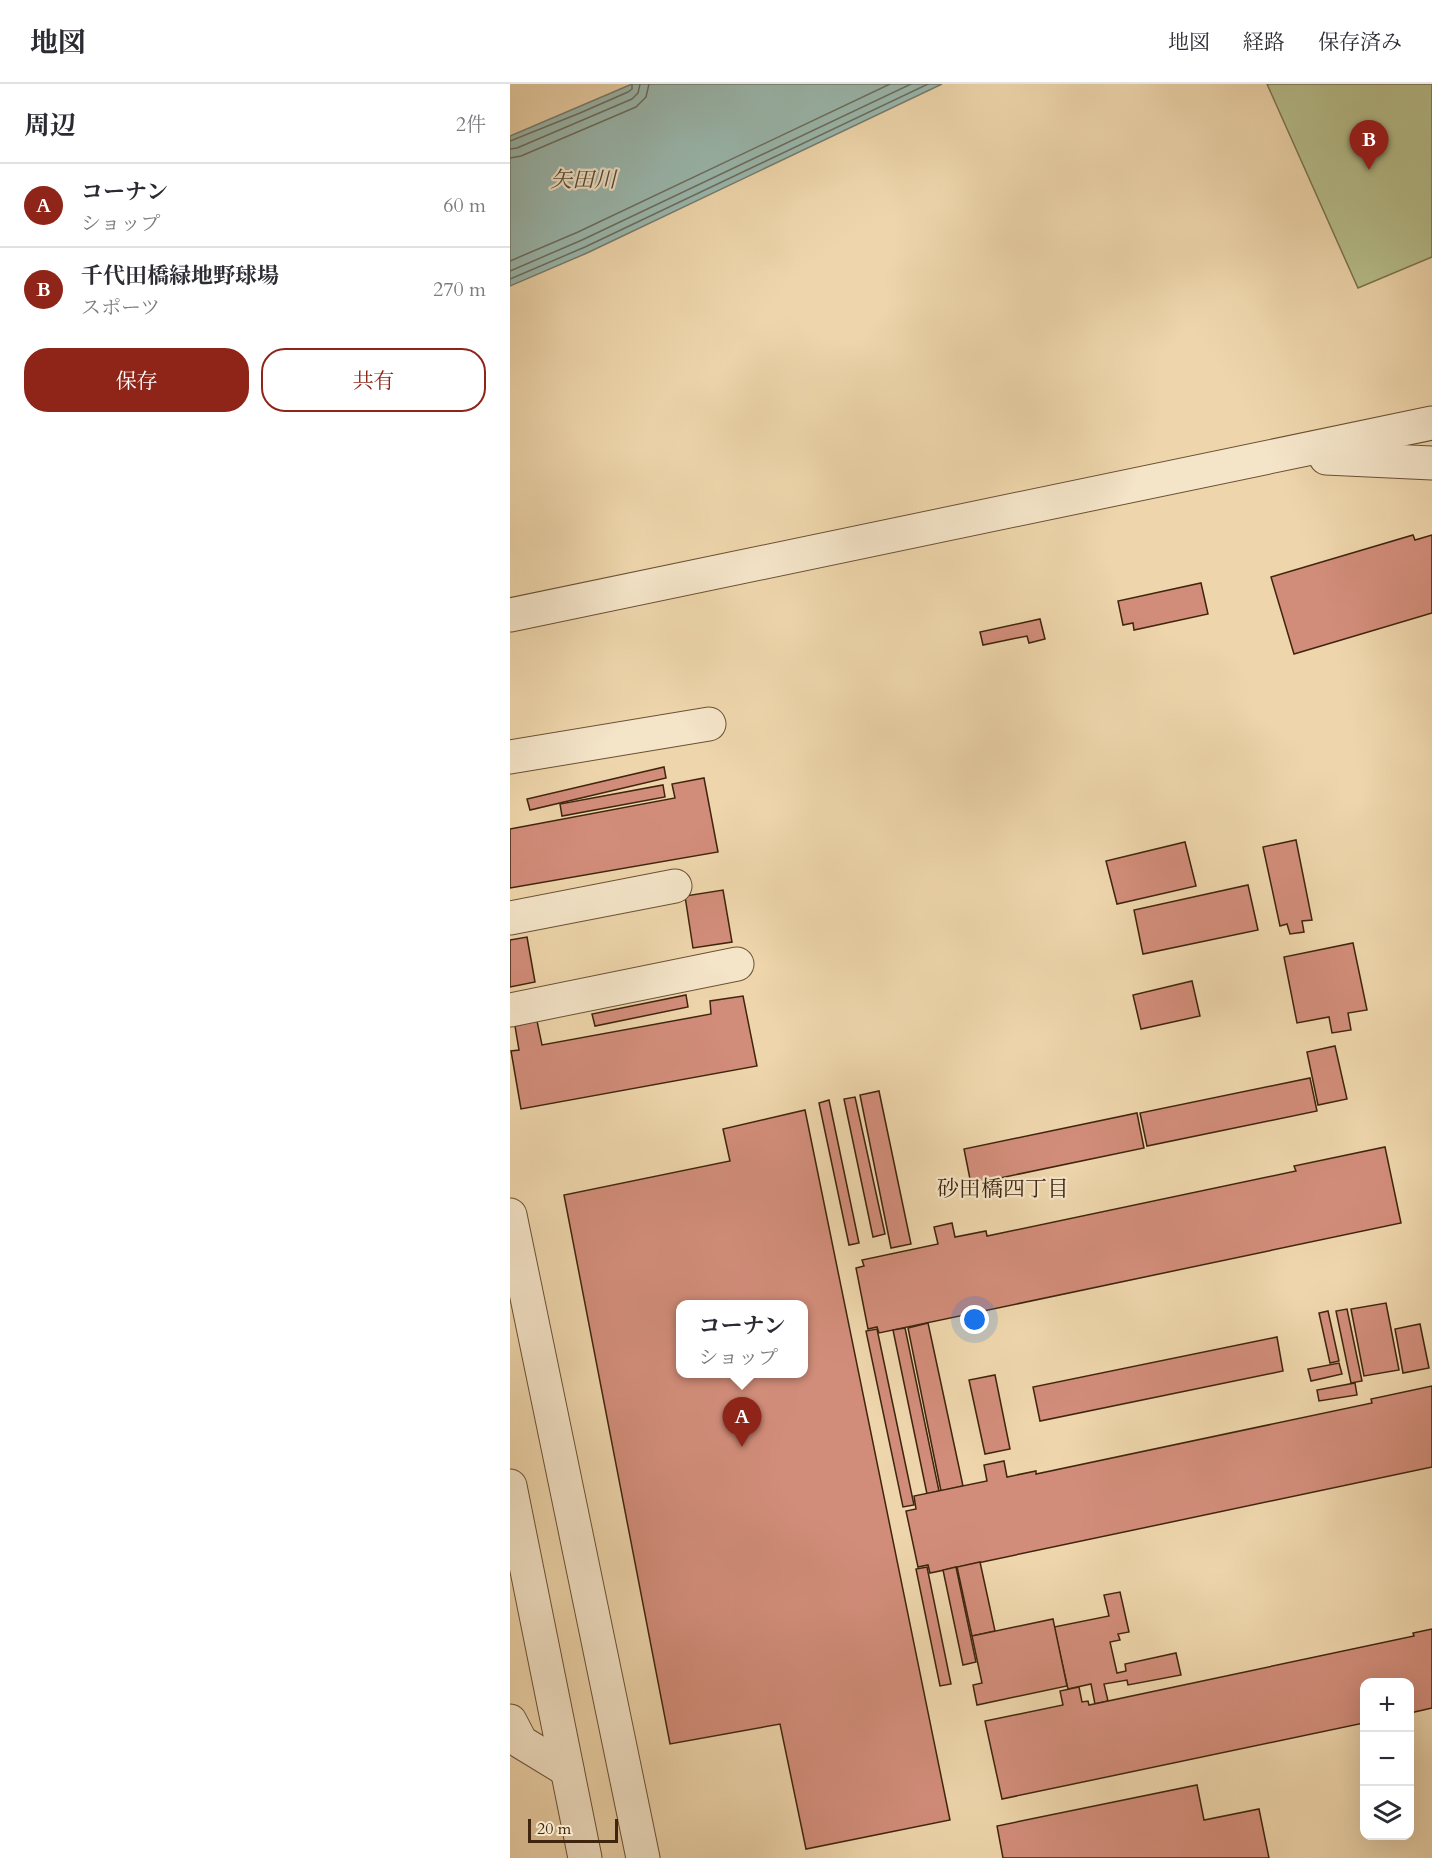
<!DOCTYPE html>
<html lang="ja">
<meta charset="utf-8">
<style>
:root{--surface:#fff;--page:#f7f7f7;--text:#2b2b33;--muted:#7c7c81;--line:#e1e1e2;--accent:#8f2418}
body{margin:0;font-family:Cardo,"Noto Serif JP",serif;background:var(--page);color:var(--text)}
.controls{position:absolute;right:18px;bottom:18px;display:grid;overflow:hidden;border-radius:12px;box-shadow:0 6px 24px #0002}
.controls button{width:54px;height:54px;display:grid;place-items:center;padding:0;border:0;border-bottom:2px solid var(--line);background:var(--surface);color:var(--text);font:30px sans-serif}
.scale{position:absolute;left:18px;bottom:15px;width:90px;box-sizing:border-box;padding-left:6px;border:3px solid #3f250e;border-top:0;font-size:16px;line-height:21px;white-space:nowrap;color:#3f250e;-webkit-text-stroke:4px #f4e4c8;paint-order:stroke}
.you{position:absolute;left:465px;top:1236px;width:21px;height:21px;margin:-15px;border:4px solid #fff;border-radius:50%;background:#1a73e8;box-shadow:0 0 0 9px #1a73e833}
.badge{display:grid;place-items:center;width:39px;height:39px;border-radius:50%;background:var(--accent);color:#fff;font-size:20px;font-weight:700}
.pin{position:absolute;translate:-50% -50px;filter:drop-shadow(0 2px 3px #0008)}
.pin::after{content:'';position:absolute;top:32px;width:21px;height:18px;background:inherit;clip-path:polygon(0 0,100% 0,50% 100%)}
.popup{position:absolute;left:166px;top:1216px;width:132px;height:78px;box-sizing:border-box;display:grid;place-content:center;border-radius:12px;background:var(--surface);filter:drop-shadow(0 2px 4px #0005);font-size:20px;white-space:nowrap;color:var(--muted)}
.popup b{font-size:22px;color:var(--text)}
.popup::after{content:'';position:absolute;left:50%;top:100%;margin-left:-12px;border:12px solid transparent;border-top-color:var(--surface)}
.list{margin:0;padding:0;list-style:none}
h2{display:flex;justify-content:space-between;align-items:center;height:78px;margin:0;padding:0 24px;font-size:26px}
h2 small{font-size:20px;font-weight:400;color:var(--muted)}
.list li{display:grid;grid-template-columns:39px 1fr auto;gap:18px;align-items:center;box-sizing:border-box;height:84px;padding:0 24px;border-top:2px solid var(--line)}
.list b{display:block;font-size:22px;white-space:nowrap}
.list p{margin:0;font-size:20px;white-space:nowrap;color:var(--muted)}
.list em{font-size:20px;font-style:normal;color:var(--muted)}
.actions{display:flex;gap:12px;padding:18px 24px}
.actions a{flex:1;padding:14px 0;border:2px solid var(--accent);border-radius:24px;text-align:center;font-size:21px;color:var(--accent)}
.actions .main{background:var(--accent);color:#fff}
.icon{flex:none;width:33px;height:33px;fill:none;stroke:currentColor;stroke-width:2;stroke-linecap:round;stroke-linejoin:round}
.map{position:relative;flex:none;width:922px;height:1774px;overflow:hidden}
header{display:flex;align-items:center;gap:36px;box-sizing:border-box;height:84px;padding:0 30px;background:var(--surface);border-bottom:2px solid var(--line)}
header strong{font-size:28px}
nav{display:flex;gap:33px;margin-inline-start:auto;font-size:21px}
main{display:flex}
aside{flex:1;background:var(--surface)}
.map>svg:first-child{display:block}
.green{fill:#b6be8b;stroke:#7a724c;stroke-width:1.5}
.water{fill:#9ab8ae;stroke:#767d6e;stroke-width:1.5}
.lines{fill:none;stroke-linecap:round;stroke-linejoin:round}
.shore{stroke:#6c6e5e;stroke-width:1.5}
.building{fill:#d28d7a;stroke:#3f250e;stroke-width:1.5;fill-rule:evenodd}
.minor-casing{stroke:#6b5135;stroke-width:35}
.minor{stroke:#f4e4c8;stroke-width:33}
.labels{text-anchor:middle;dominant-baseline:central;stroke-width:4.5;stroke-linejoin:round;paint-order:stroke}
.water-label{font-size:22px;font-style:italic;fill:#564a36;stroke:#f4e4c8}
.neighbourhood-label{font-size:22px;fill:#3f250e;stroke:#f4e4c8}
</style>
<header>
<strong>地図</strong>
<nav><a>地図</a><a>経路</a><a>保存済み</a></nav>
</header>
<main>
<aside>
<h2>周辺<small>2件</small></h2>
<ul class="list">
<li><span class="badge">A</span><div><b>コーナン</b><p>ショップ</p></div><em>60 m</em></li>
<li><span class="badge">B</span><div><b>千代田橋緑地野球場</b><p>スポーツ</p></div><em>270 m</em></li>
</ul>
<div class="actions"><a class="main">保存</a><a>共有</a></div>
</aside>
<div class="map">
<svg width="922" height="1774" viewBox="0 0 922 1774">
<rect width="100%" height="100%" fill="#eed5ab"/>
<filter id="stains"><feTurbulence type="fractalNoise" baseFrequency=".00333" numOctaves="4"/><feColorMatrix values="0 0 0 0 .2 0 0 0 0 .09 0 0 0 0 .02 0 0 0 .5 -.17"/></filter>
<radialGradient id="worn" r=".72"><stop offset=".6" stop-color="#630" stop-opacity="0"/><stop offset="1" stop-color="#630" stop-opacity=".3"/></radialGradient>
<path class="green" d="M 757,0 L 922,0 L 922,173 L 848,204 Z"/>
<path class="water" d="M 122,0 L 432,0 L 77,169 L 0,202 L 0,52 Z"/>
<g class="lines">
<g class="shore">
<path d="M 0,57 L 70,29 L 118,8 L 122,5 L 122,0"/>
<path d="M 0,65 L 7,64 L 122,15 L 128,9 L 130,0"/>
<path d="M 0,74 L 11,72 L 126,23 L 136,13 L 139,0"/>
<path d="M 0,177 L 68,148 L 380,0"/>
<path d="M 0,187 L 72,156 L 401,0"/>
<path d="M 0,195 L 75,163 L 418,0"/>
</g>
</g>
<g class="building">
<path d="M 903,451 L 905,456 L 922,451 L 922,529 L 784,570 L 761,493 Z"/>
<path d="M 691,499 L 698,530 L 624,546 L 623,539 L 613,541 L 608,517 Z"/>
<path d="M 530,535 L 535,555 L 519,559 L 517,552 L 473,561 L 470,548 Z"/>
<path d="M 154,683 L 156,694 L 20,726 L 17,715 Z"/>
<path d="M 194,694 L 208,768 L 0,804 L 0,745 L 165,714 L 162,700 Z"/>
<path d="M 153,701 L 155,713 L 52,732 L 50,720 Z"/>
<path d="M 786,756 L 802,836 L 792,837 L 794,848 L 780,850 L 777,840 L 770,842 L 753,763 Z"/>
<path d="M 675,758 L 686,802 L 607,820 L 596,777 Z"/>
<path d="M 738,801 L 748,846 L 633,870 L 624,826 Z"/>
<path d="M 213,806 L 222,858 L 183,864 L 175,812 Z"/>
<path d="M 17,853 L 25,898 L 0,903 L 0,856 Z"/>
<path d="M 843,859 L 857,926 L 838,929 L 841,946 L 822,949 L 819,933 L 787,939 L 774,873 Z"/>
<path d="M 682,897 L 690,932 L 631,945 L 623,911 Z"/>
<path d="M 176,911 L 178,923 L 85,942 L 82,930 Z"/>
<path d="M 233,912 L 247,982 L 11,1025 L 1,967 L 9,966 L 5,942 L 27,937 L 32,961 L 201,930 L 200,917 Z"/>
<path d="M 825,962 L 837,1015 L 808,1021 L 797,968 Z"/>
<path d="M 800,994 L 807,1027 L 637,1062 L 630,1029 Z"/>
<path d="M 369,1007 L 401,1160 L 381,1164 L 350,1011 Z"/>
<path d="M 345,1013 L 375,1150 L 363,1153 L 334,1015 Z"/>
<path d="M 319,1016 L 349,1159 L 339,1161 L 309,1019 Z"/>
<path d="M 295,1026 L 440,1736 L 296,1765 L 270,1640 L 160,1660 L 54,1111 L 220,1077 L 213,1045 ZM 170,1220 L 294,1220 L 294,1290 L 170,1290 Z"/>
<path d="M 627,1029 L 634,1064 L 461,1100 L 454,1065 Z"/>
<path d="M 875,1063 L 891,1139 L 369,1249 L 367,1243 L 358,1245 L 346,1184 L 354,1182 L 352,1176 L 428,1160 L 424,1143 L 442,1139 L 445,1153 L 476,1147 L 477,1152 L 786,1087 L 784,1082 Z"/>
<path d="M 876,1219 L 889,1286 L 854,1292 L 841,1225 Z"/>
<path d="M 837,1225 L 852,1297 L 841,1299 L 826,1227 Z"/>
<path d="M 818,1227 L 829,1277 L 820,1279 L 809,1229 Z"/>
<path d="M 418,1239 L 453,1402 L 431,1407 L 398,1244 Z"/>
<path d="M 910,1240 L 919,1284 L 893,1289 L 885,1245 Z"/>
<path d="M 395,1244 L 429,1407 L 417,1410 L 383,1246 Z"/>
<path d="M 367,1245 L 404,1421 L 393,1423 L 356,1247 Z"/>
<path d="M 767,1253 L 773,1287 L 530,1337 L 523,1303 Z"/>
<path d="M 829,1279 L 832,1290 L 801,1297 L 798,1285 Z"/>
<path d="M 485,1291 L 500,1365 L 475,1370 L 459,1296 Z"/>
<path d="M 845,1299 L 847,1311 L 809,1317 L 807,1306 Z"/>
<path d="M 922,1302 L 922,1383 L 420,1489 L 418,1481 L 408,1483 L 396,1427 L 406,1425 L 404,1412 L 477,1397 L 474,1381 L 494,1377 L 497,1393 L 526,1387 L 526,1390 L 862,1319 L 861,1315 Z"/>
<path d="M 470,1478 L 485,1547 L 462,1552 L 447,1483 Z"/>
<path d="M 417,1483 L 441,1600 L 430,1602 L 406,1485 Z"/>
<path d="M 446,1483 L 466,1578 L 453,1581 L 433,1486 Z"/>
<path d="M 610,1508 L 619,1548 L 608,1550 L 610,1556 L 600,1558 L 607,1589 L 616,1587 L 615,1580 L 666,1569 L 671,1591 L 618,1601 L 617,1596 L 594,1600 L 598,1617 L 585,1620 L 581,1600 L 558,1605 L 544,1543 L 599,1532 L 594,1511 Z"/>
<path d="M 543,1535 L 557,1602 L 467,1621 L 463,1601 L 472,1599 L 462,1552 Z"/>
<path d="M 922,1545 L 922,1624 L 900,1629 L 900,1598 L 854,1598 L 854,1639 L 492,1715 L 475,1637 L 553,1621 L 550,1607 L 569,1603 L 572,1618 L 578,1617 L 579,1621 L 904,1552 L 903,1549 Z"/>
<path d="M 687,1701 L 694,1736 L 749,1725 L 759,1774 L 493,1774 L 487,1742 Z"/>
</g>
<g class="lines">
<defs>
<g id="minor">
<path d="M 816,374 L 922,379"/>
<path d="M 0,531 L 922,339"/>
<path d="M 0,673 L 199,640"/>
<path d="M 0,834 L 165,802"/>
<path d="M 0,926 L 227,880"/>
<path d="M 0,1131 L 133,1774"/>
<path d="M 0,1402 L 75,1774"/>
<path d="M 0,1637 L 11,1658 L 57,1686"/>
</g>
</defs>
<use href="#minor" class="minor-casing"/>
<use href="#minor" class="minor"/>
</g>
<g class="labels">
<g class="water-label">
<text x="73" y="96">矢田川</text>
</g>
<g class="neighbourhood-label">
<text x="493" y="1105">砂田橋四丁目</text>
</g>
</g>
<rect width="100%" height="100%" filter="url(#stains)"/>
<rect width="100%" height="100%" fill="url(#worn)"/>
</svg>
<div class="controls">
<button>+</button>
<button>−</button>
<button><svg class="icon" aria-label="layers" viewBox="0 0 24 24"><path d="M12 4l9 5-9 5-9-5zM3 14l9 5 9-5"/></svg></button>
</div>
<div class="scale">20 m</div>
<div class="you"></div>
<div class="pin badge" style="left:232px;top:1363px">A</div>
<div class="popup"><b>コーナン</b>ショップ</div>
<div class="pin badge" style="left:859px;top:86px">B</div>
</div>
</main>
